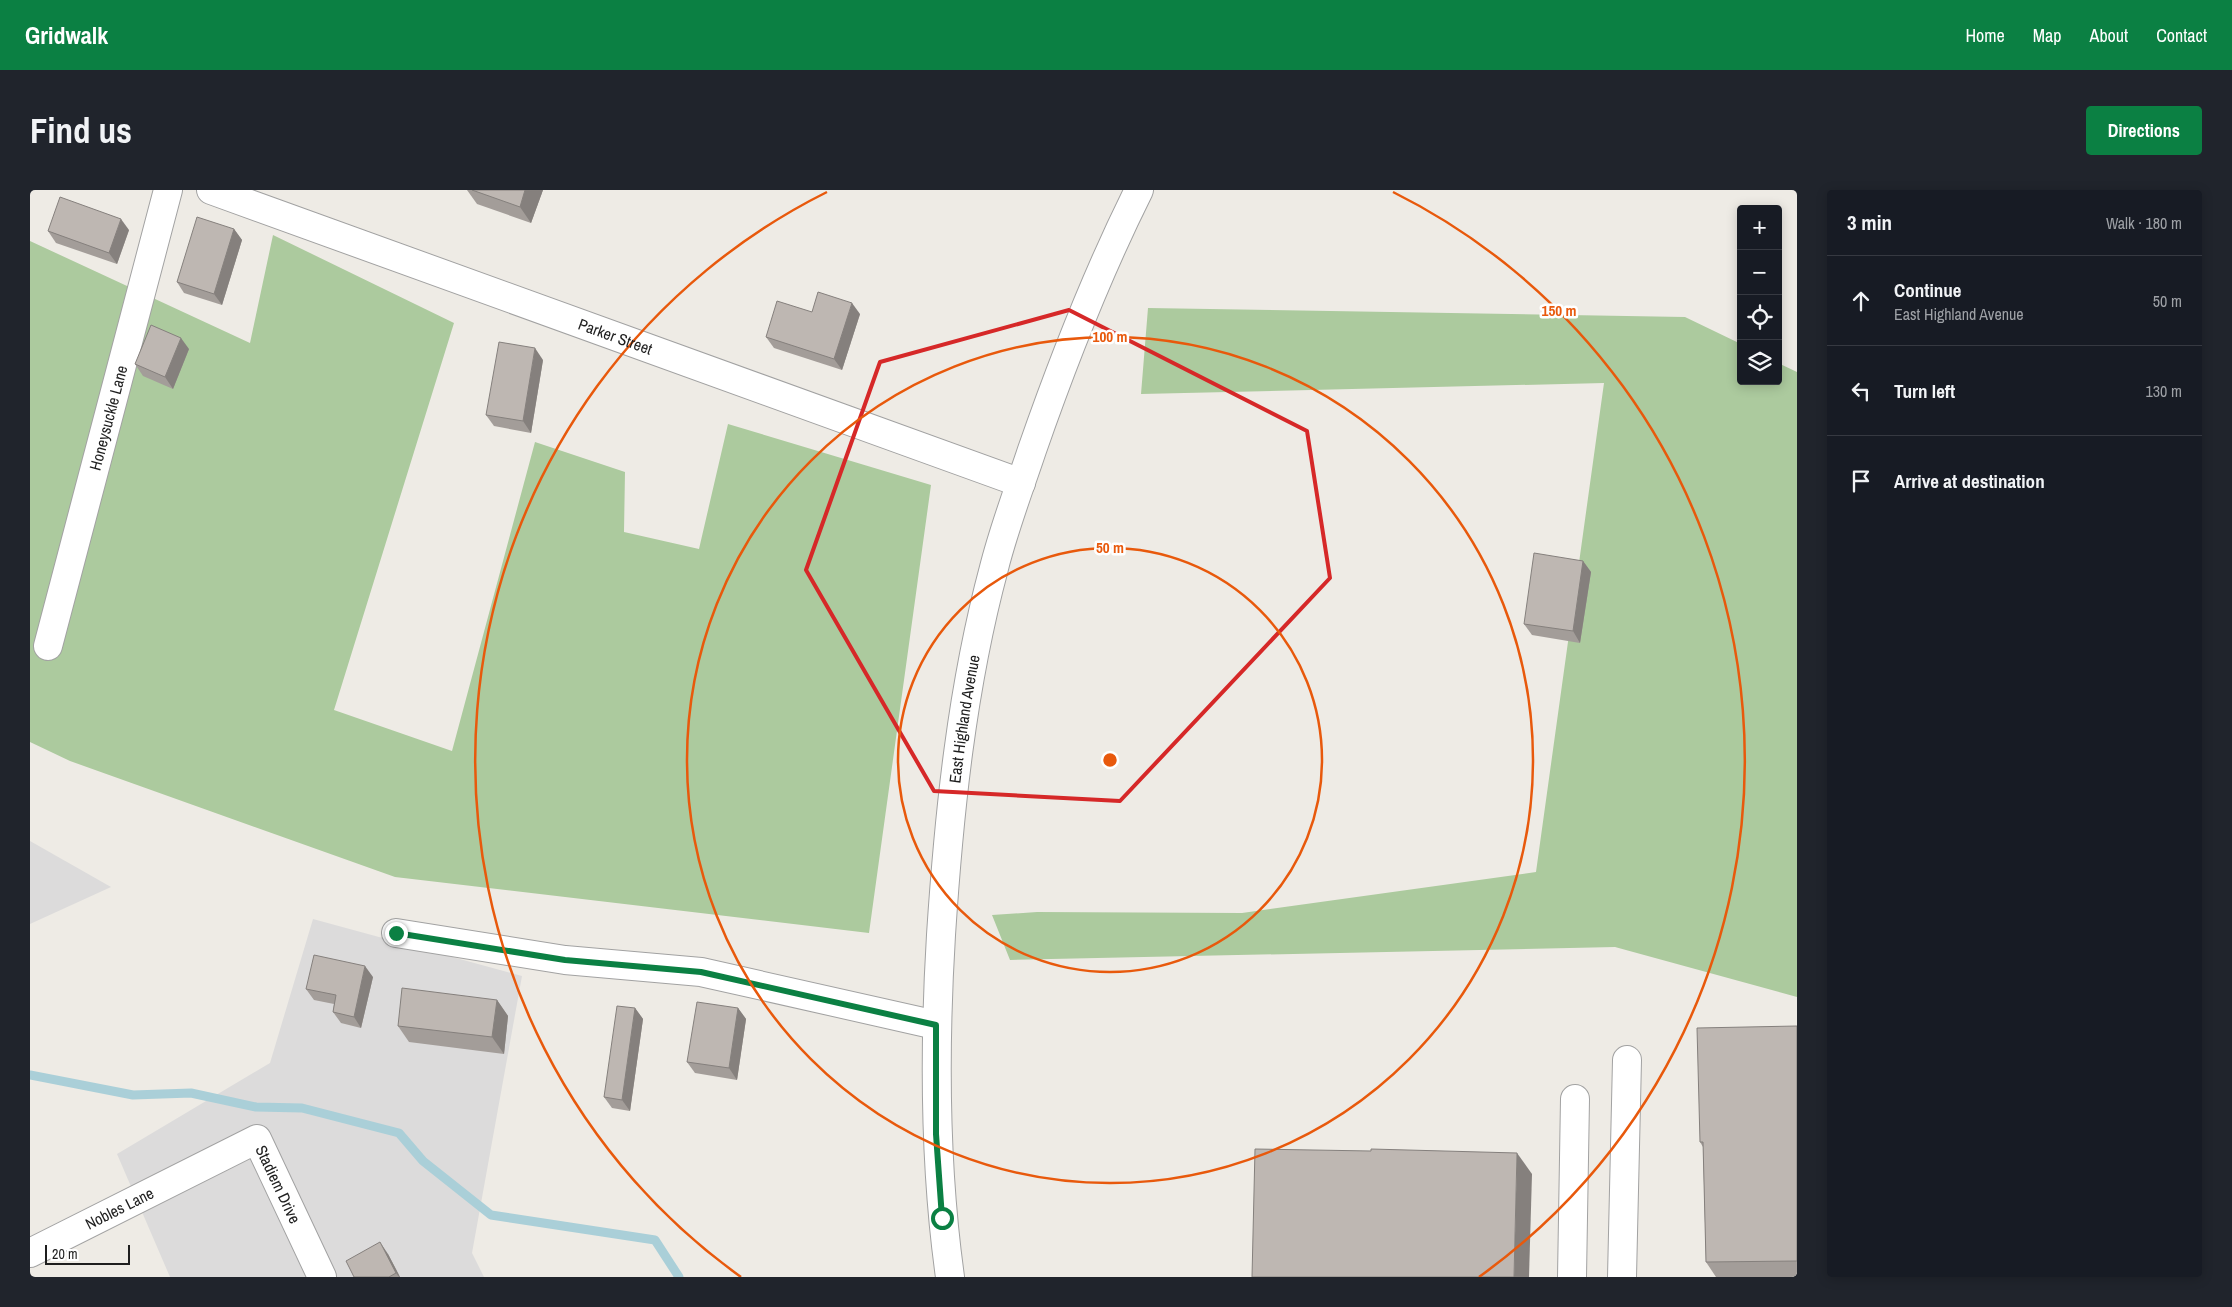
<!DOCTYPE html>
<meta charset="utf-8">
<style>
:root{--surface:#171b24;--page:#20242c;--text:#f1f3f6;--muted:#9ea1a6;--line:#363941;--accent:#0b8043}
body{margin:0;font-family:"Archivo Narrow",sans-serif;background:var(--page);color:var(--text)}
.controls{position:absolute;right:15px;top:15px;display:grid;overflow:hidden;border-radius:5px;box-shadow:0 2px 12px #0003}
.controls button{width:45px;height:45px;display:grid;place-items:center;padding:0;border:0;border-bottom:1px solid var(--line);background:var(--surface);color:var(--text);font:25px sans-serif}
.scale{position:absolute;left:15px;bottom:12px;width:85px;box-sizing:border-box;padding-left:5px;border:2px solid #1e1e1e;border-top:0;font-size:14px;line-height:18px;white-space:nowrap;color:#1e1e1e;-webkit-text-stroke:4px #fff;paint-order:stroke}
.stop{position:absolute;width:15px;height:15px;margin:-11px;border:4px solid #0b8043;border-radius:50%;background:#fff}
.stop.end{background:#0b8043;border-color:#fff;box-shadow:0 1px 5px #0008}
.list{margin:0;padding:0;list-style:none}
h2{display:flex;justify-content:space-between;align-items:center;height:65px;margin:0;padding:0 20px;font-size:21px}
h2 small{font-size:16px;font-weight:400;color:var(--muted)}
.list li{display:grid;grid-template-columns:32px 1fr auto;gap:15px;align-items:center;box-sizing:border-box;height:90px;padding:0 20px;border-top:1px solid var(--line)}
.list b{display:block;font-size:19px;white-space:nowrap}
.list p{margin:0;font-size:16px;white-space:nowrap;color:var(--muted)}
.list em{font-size:16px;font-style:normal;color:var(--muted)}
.icon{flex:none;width:28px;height:28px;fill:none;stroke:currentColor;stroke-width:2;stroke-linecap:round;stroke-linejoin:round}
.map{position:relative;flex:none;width:1767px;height:1087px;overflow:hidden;border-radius:5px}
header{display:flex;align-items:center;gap:30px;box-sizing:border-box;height:70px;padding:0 25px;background:var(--accent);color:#fff}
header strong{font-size:24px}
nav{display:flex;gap:28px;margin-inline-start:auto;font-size:18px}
.intro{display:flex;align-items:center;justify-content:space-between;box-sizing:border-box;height:120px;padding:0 30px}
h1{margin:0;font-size:35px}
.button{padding:12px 22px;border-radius:5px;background:var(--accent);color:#fff;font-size:18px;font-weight:700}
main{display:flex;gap:30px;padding:0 30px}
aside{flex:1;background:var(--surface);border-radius:5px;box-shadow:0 2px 12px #0003}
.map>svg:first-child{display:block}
.residential{fill:#dcdbdb}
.forest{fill:#acca9e}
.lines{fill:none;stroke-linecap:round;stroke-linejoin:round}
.stream{stroke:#aacfd8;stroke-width:9}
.minor-casing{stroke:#a2a2a2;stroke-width:30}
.minor{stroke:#fff;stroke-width:28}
.wall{fill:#a39d99}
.shaded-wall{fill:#85807d}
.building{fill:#beb7b2;stroke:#85807d}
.route{stroke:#0b8043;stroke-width:6}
.marked{fill:none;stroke:#d62828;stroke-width:4;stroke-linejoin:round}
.ring{fill:none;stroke:#e8590c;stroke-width:2.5}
.labels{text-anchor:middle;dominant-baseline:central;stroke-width:5;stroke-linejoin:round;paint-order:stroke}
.street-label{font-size:16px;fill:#1e1e1e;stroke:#fff}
.centre{fill:#e8590c;stroke:#fff;stroke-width:2.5}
.ring-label{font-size:15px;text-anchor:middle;font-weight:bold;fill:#e8590c;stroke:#fff;stroke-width:5;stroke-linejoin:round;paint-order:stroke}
</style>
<header>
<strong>Gridwalk</strong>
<nav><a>Home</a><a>Map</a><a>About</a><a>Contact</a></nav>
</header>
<div class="intro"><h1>Find us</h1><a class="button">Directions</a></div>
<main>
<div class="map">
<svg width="1767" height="1087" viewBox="0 0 1767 1087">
<rect width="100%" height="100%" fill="#eeebe5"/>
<g class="residential">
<path d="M 0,651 L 81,697 L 0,734 Z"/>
<path d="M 283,729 L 492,786 L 442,1063 L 454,1087 L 140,1087 L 87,964 L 240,873 Z"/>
</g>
<g class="forest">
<path d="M 243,45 L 424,133 L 304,520 L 422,561 L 505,252 L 595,282 L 594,342 L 669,359 L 698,234 L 901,295 L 839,743 L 365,687 L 40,571 L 0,552 L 0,51 L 220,153 Z"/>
<path d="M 1118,118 L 1655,127 L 1711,154 L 1711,191 L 1748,191 L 1748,173 L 1767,182 L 1767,807 L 1585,757 L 980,770 L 962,725 L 1007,722 L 1212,723 L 1506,682 L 1574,193 L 1111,204 Z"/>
</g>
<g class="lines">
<path class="stream" d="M 0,885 L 103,905 L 161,903 L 226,917 L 272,918 L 369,943 L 393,971 L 461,1025 L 625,1050 L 649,1087"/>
<defs>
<g id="minor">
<path id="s1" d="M 181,0 L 991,293"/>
<path id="s2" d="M 18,456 L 138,0"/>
<path d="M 366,743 L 535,770 L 671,782 L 906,835"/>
<path id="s3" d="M 0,1063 L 227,949 L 292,1087"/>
<path id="s4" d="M 920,1087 C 904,973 904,860 911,745 C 919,622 932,497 964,378 C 974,338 989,299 1002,260 C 1033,171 1067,84 1109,0"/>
<path d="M 1542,1087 L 1545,909"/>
<path d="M 1592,1087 L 1597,870"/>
</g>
</defs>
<use href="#minor" class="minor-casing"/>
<use href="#minor" class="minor"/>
</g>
<g class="wall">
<path d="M 437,0 L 513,0 L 501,33 L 447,14 Z"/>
<path d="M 204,39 L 212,50 L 192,115 L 154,103 L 147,92 Z"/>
<path d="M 99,40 L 87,74 L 26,53 L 18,41 Z"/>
<path d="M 782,122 L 830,124 L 812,180 L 744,158 L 736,147 Z"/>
<path d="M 159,159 L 143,199 L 113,186 L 105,174 Z"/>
<path d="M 513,170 L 501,243 L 464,236 L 456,225 Z"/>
<path d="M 1553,371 L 1561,382 L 1550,453 L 1502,445 L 1494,434 Z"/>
<path d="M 343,787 L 331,838 L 311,833 L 303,822 L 304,814 L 284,810 L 276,799 Z"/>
<path d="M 467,810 L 478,826 L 474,864 L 379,852 L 368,836 Z"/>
<path d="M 605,818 L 613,829 L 600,921 L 582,918 L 574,907 Z"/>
<path d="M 708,818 L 716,829 L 707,890 L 665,883 L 657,872 Z"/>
<path d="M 1767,836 L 1767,1087 L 1686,1087 L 1676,1072 L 1673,957 L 1670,952 Z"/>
<path d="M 358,1064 L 370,1087 L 324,1087 Z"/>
</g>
<g class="shaded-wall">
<path d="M 495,0 L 513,0 L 501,33 L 490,17 Z"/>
<path d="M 91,29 L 99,40 L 87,74 L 79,63 Z"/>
<path d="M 204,39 L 212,50 L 192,115 L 184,104 Z"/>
<path d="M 822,113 L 830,124 L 812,180 L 804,169 Z"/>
<path d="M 151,148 L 159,159 L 143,199 L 135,187 Z"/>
<path d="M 505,158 L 513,170 L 501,243 L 493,231 Z"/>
<path d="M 1553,371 L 1561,382 L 1550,453 L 1543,441 Z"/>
<path d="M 335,776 L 343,787 L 331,838 L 324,827 Z"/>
<path d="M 467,810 L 478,826 L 474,864 L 462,847 Z"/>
<path d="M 605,818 L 613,829 L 600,921 L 592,910 Z"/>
<path d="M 708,818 L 716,829 L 707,890 L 699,878 Z"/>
<path d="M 1487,963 L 1502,984 L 1499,1087 L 1484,1087 Z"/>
<path d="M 350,1052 L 358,1064 L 370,1087 L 369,1087 L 366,1083 Z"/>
</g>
<g class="building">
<path d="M 442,0 L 495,0 L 490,17 Z"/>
<path d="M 30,7 L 91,29 L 79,63 L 18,41 Z"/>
<path d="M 167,27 L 204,39 L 184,104 L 147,92 Z"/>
<path d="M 788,102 L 822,113 L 804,169 L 736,147 L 747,111 L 782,122 Z"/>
<path d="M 121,135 L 151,148 L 135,187 L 105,174 Z"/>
<path d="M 469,152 L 505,158 L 493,231 L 456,225 Z"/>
<path d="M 1504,363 L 1553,371 L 1543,441 L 1494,434 Z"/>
<path d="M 284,765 L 335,776 L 324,827 L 303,822 L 306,805 L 276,799 Z"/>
<path d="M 372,798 L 467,810 L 462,847 L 368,836 Z"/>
<path d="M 667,812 L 708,818 L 699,878 L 657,872 Z"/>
<path d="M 587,816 L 605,818 L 592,910 L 574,907 Z"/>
<path d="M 1767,836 L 1767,1071 L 1676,1072 L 1673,952 L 1670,952 L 1667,838 Z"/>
<path d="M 1225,959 L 1341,961 L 1341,959 L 1487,963 L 1484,1087 L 1222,1087 Z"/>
<path d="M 350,1052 L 366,1083 L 359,1087 L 324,1087 L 316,1071 Z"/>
</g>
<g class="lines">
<path class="route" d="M 366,743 L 535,770 L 671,782 L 906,835 L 906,944 L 912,1028"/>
</g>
<path class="marked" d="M 1039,120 L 1277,241 L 1300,388 L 1090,611 L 904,601 L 776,380 L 850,172 Z"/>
<g class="ring">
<circle cx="1080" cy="570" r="212"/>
<circle cx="1080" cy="570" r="423"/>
<path d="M711 1087A635 635 0 0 1 797 2M1363 2A635 635 0 0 1 1449 1087"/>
</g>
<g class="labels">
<g class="street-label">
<text stroke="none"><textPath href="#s1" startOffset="430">Parker Street</textPath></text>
<text stroke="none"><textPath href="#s2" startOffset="236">Honeysuckle Lane</textPath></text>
<text stroke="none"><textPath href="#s4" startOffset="560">East Highland Avenue</textPath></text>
<text stroke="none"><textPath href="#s3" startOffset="304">Stadiem Drive</textPath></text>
<text stroke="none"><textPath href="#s3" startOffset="100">Nobles Lane</textPath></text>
</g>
</g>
<circle cx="1080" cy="570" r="8" class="centre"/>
<g class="ring-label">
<text x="1529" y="126">150 m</text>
<text x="1080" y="152">100 m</text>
<text x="1080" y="363">50 m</text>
</g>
</svg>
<div class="controls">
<button>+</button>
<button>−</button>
<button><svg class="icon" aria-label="locate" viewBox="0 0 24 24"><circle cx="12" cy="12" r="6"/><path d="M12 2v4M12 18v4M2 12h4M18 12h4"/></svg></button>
<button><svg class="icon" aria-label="layers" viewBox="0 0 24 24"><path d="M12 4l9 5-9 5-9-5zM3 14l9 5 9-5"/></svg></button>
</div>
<div class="scale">20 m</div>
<div class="stop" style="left:912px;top:1028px"></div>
<div class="stop end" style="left:366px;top:743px"></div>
</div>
<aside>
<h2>3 min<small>Walk · 180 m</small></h2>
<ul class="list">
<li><svg class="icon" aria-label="ahead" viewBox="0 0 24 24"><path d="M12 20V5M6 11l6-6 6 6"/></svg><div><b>Continue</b><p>East Highland Avenue</p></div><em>50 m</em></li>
<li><svg class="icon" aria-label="left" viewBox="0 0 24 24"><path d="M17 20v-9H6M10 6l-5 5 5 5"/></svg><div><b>Turn left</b></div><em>130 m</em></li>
<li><svg class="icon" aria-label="arrive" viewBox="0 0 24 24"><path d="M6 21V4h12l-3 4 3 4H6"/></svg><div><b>Arrive at destination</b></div></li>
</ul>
</aside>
</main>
